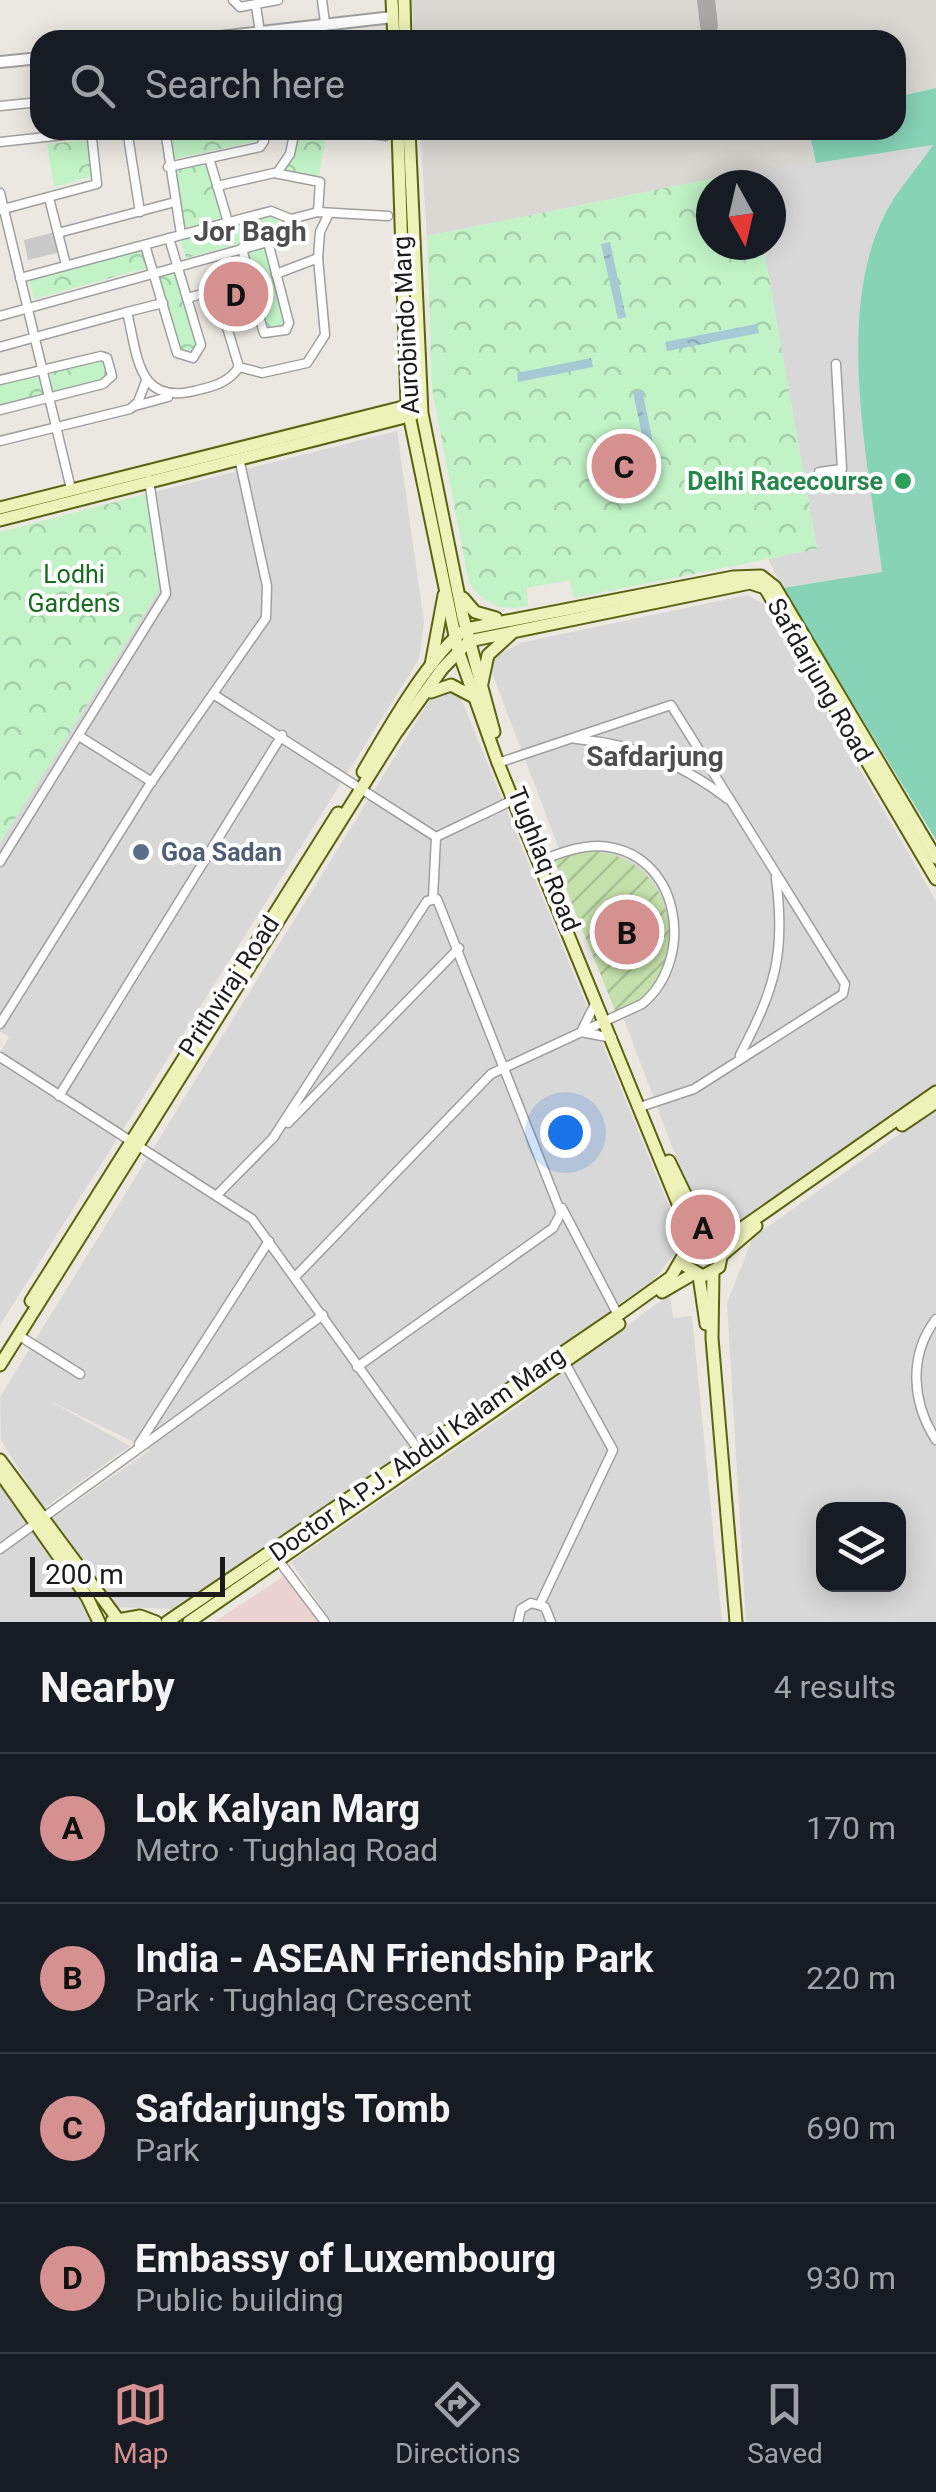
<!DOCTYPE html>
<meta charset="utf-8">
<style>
:root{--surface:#171b24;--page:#242831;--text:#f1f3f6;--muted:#9ea1a6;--line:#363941;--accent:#d59190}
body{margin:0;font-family:Roboto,sans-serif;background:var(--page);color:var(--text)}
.controls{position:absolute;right:30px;bottom:30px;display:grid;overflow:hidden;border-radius:20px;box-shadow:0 5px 25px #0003}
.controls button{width:90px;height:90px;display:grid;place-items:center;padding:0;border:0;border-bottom:2px solid var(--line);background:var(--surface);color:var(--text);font:50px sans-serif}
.compass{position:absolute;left:696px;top:170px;width:90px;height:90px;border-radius:50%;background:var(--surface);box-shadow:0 5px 25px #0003;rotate:172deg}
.scale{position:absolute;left:30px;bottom:25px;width:195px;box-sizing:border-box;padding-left:10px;border:5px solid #1b1b1b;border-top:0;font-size:28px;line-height:35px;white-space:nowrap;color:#1b1b1b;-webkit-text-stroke:8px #fff;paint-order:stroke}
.you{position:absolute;left:565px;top:1132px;width:35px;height:35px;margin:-25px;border:8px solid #fff;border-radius:50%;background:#1a73e8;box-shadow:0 0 0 15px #1a73e833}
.badge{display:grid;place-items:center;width:65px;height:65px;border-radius:50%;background:var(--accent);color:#111;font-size:32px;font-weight:700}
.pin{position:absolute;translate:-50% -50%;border:5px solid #fff;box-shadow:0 2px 10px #0006}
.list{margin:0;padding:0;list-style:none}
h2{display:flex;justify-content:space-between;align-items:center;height:130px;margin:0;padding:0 40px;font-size:42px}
h2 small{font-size:32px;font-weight:400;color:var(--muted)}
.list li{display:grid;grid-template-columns:65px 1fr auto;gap:30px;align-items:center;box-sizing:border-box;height:150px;padding:0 40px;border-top:2px solid var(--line)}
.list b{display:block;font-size:38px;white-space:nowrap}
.list p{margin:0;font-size:32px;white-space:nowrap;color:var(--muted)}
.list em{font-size:32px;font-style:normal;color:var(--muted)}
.icon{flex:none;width:55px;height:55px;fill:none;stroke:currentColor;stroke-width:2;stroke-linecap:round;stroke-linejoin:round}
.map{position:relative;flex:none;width:936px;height:1622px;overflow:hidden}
.search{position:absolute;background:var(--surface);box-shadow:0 5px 25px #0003;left:30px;right:30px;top:30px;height:110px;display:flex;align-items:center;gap:25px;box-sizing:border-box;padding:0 35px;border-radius:30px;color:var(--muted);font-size:38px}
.sheet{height:730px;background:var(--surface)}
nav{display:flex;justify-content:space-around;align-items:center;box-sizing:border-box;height:140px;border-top:2px solid var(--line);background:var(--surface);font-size:28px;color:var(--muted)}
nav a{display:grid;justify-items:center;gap:5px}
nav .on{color:var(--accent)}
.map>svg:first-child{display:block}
.residential{fill:#d9d8d8;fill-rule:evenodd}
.commercial{fill:#ebd3d1}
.religious{fill:#c9c9c9}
.airport{fill:#dad8d2}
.park{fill:url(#park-crowns)}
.garden{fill:url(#garden-furrows)}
.pitch{fill:#86d3b8}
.water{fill:url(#water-ripples)}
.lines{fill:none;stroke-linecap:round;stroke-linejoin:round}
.taxiway{stroke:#aaa8a5;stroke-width:18}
.minor-casing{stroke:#9f9f9f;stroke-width:11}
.tertiary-casing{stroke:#9f9f9f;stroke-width:14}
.secondary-casing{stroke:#58640f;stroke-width:15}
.minor{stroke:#fff;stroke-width:8}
.tertiary{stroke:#fff;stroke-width:10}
.secondary{stroke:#edf2b8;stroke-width:11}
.leisure-dot{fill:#2e9e5b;stroke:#fff;stroke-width:4}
.service-dot{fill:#5c6f8a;stroke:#fff;stroke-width:4}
.labels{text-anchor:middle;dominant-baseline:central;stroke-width:8;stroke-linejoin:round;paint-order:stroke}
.street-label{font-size:25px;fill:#1b1b1b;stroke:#fff}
.leisure-label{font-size:25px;font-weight:bold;fill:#27864d;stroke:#fff;text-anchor:end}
.park-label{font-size:25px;fill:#156c1f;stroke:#fff}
.service-label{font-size:25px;font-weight:bold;fill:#4e5e75;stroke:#fff;text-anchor:start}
.neighbourhood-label{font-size:28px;font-weight:bold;fill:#4e4e4e;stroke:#fff}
</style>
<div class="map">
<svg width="936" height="1622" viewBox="0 0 936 1622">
<defs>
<pattern id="park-crowns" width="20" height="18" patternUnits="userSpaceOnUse" patternTransform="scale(2.5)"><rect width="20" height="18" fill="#c1f3c6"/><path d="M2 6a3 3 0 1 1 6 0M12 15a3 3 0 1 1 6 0" fill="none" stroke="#a5d0aa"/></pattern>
<pattern id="garden-furrows" width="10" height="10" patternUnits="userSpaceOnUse" patternTransform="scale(2.5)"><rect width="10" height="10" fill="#c4e1ab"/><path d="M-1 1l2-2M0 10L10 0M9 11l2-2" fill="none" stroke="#a8c093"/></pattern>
<pattern id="water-ripples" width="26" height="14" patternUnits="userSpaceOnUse" patternTransform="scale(2.5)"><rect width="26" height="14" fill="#a5c9d5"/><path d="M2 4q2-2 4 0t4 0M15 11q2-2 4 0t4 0" fill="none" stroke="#8dacb6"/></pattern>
</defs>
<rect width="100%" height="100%" fill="#ebe8e1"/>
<g class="residential">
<path d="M 934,144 L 884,215 L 859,389 L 882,572 L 783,588 L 768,559 L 817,549 L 763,245 L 771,245 L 771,185 L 752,185 L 750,171 Z"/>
<path d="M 397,431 L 424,622 L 419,659 L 0,1325 L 0,1053 L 9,1037 L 0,1031 L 0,843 L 161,587 L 146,494 Z"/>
<path d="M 747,595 L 764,604 L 936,901 L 936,1085 L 734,1226 L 710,1222 L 697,1212 L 491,670 L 496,656 L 520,643 Z"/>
<path d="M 441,690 L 454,690 L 460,696 L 677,1226 L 674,1254 L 653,1281 L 177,1609 L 110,1607 L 51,1519 L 150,1450 L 46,1399 L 130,1446 L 43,1509 L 1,1440 L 0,1397 L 431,698 Z"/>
<path d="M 936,1108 L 936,1622 L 746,1622 L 727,1303 L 753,1237 ZM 824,1510 L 898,1510 L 898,1584 L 824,1584 Z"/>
<path d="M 670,1294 L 673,1318 L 692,1316 L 722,1622 L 331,1622 L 291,1562 L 514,1409 Z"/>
<path d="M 0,1481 L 90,1609 L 91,1622 L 0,1622 Z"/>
</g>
<path class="commercial" d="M 287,1574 L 322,1622 L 214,1622 Z"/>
<path class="religious" d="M 55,232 L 61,252 L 28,260 L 24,240 Z"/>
<g class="airport">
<path d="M 412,0 L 936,0 L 936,88 L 896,97 L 896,40 L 414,40 Z"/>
<path d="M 420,130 L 809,130 L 816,163 L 750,171 L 427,236 Z"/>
</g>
<g class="park">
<path d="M 168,130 L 257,130 L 258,141 L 174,159 Z"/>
<path d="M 299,130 L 326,134 L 319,176 L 282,171 Z"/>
<path d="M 89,140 L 93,176 L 54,187 L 47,144 Z"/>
<path d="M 207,164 L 223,218 L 185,228 L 175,170 Z"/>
<path d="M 750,171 L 752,185 L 711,185 L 711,245 L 763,245 L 817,549 L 574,598 L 569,580 L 527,588 L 528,606 C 499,611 488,606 469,583 L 432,389 L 427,236 Z"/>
<path d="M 276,212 L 281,233 L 186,258 L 180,238 Z"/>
<path d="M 267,245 L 287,325 L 266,331 L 245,250 Z"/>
<path d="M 142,248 L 147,268 L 34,299 L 29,279 Z"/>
<path d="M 176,271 L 196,340 L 196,350 L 181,354 L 158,276 Z"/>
<path d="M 97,360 L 106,364 L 107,380 L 53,394 L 50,372 Z"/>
<path d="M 30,378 L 43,378 L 45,394 L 0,407 L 0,385 Z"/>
<path d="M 146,494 L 161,587 L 0,843 L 0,532 Z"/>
</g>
<path class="garden" d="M 584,850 C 637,852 668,885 670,937 C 671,952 669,969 660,982 C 650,996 631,1005 616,1013 L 554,859 Z"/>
<path class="pitch" d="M 936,88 L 936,840 L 783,588 L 882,572 C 869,465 834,315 885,214 C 897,190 918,168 933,145 L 816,163 L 809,130 L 896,130 L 896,97 Z"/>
<g class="water">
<path d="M 610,242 L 626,317 L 618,319 L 601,244 Z"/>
<path d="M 757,324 L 759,333 L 667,351 L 665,342 Z"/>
<path d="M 591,358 L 593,367 L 518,382 L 517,373 Z"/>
<path d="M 642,390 L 658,466 L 649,468 L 633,392 Z"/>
</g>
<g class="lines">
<path class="taxiway" d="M 706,0 L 709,26"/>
<defs>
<g id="minor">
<path d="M 233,0 L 240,7 L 278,0"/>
<path d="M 322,0 L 325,23"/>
<path d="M 256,6 L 260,32"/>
<path d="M 0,106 L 40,102"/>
<path d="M 127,130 L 140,212"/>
<path d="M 165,130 L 181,234"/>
<path d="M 339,130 L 386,136"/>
<path d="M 0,142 L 91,132"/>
<path d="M 209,158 L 228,222"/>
<path d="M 168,167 L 260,147 L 264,141 L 261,130"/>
<path d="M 277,173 L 290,154 L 295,130"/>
<path d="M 217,186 L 274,173 L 320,182 L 318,212"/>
<path d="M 0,193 L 71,489"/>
<path d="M 49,198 L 66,265"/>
<path d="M 0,210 L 97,184 L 91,130"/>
<path d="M 58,233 L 175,202"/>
<path d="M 145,245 L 177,353 L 193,358 L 201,345 L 169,238"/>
<path d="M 242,248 L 261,323 L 264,333 L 286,330 L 289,323 L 268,242"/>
<path d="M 276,274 L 318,258"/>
<path d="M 20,278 L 271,211 L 291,219 L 318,212 L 388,216"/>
<path d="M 216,291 L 239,367 L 262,373 L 307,363 L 325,335 L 318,258 L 320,232 L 329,213"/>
<path d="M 187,298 L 250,282"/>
<path d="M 127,312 L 163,303"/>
<path d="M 0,316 L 268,242 L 282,235 L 291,219"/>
<path d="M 0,347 L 127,312 C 138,357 137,407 198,390 C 215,386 229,382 239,367"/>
<path d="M 0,380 L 101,356 L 107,358 L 112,376 L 103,384 L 0,410"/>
<path d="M 135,406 L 168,397"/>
<path d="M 0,441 L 130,409 L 138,402 L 146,381"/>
<path d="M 819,472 L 842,469 L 836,364"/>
<path d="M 213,694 L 436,837 L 433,898"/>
<path d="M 79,736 L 152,782"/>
<path d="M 576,739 C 636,744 680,763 728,799"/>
<path d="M 498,763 L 671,705 L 845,984 L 843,994 L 694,1089 L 640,1107"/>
<path d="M 436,837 L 513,800"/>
<path d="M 0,862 L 166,594 L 149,480"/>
<path d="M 596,1002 L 581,1032 L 612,1038"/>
<path d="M 0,1024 L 150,784 L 266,618 L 267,586 L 239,458"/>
<path d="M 740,1055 C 775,988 786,954 776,878"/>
<path d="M 0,1057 L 252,1219 L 420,1452"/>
<path d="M 59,1096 L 282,735"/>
<path d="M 288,1123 L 459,948"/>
<path d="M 273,1138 L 427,901 L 437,899 L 561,1213 L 553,1228 L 357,1367"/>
<path d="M 218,1194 L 274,1137"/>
<path d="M 562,1208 L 618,1315"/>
<path d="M 296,1276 L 491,1074 L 642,1004 C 697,959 681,849 598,846 C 579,846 556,854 538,862"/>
<path d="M 936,1319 C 908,1356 912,1403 936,1440"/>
<path d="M 18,1335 L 80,1374"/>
<path d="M 139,1444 L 269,1241"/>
<path d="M 0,1549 L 323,1315"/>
<path d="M 279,1561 L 325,1622"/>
<path d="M 540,1604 L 613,1450 L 565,1363"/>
<path d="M 518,1622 L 521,1609 L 531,1603 L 545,1607 L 551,1622"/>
</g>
<g id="tertiary">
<path d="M 192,40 L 393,17"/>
<path d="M 0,62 L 40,58"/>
</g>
<g id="secondary">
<path d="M 392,0 L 394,40"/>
<path d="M 404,0 L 405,40"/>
<path d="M 398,130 L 407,405 L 458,650 L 498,763 L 681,1211 L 686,1229 L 684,1265 L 703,1276 L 719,1267 L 722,1252 L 713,1240 L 699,1236 L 686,1244"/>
<path d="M 409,130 L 422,413 L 463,617 L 494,732"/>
<path d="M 0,508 L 411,405"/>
<path d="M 0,520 L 413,415"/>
<path d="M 463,598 L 475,612 L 496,618"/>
<path d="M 431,665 L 444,595"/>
<path d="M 482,683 L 488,655 L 512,633"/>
<path d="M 431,692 L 451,685 L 472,696"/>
<path d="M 363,772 C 385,734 432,651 466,629 L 733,577 L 761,576 L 775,587 L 936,858"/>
<path d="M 902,1125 L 936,1102"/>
<path d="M 669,1161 L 706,1237"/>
<path d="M 711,1238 L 742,1228 L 936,1092"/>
<path d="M 722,1255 L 756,1226"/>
<path d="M 713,1272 L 712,1338 L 736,1622"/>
<path d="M 699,1276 L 706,1324"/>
<path d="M 662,1292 L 693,1274"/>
<path d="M 31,1301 L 338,813"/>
<path d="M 0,1365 L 396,733 L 442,669 L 469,641 L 750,583 L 765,588 L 936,879"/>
<path d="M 0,1460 L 117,1618"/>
<path d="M 0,1473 L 87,1597 L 99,1622"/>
<path d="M 112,1621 L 140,1616 L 156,1622"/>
<path d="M 167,1622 L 618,1315 L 671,1277 L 682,1258"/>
<path d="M 189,1622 L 619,1324"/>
</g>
</defs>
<use href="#minor" class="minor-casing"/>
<use href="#tertiary" class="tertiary-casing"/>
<use href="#secondary" class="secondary-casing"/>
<use href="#minor" class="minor"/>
<use href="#tertiary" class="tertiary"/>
<use href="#secondary" class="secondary"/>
</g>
<circle class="leisure-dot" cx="903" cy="481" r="10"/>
<circle class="service-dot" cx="141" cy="852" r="10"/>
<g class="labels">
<g class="street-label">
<text transform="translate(406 325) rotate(-93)">Aurobindo Marg</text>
<text transform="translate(820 680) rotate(60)">Safdarjung Road</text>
<text transform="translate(544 859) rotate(68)">Tughlaq Road</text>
<text transform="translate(229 986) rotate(-57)">Prithviraj Road</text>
<text transform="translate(417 1454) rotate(-35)">Doctor A.P.J. Abdul Kalam Marg</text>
</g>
<g class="leisure-label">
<text x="883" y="481">Delhi Racecourse</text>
</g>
<g class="park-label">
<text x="74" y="574">Lodhi<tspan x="74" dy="29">Gardens</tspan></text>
</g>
<g class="service-label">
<text x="161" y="852">Goa Sadan</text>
</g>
<g class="neighbourhood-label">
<text x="250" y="231">Jor Bagh</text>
<text x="655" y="756">Safdarjung</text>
</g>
</g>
</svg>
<div class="controls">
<button><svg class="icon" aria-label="layers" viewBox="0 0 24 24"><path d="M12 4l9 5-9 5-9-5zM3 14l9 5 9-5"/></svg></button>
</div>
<svg class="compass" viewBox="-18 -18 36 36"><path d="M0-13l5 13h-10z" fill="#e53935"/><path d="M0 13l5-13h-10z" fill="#9ea1a6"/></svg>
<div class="scale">200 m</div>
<div class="you"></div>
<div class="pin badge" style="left:703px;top:1227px">A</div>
<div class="pin badge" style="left:627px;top:932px">B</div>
<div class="pin badge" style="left:624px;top:466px">C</div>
<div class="pin badge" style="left:236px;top:294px">D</div>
<div class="search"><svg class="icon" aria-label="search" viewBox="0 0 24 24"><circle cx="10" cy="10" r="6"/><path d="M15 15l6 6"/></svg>Search here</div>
</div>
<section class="sheet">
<h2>Nearby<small>4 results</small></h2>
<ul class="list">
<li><span class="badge">A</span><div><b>Lok Kalyan Marg</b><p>Metro · Tughlaq Road</p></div><em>170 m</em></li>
<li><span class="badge">B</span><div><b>India - ASEAN Friendship Park</b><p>Park · Tughlaq Crescent</p></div><em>220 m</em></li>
<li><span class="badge">C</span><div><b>Safdarjung's Tomb</b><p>Park</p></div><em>690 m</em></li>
<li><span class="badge">D</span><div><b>Embassy of Luxembourg</b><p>Public building</p></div><em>930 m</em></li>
</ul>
</section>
<nav>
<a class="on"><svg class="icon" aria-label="map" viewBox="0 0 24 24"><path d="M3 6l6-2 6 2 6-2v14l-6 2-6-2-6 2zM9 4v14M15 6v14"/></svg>Map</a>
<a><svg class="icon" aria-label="directions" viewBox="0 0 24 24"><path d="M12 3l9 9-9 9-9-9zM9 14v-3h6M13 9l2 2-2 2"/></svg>Directions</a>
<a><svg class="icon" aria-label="saved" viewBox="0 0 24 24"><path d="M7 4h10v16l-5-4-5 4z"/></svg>Saved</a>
</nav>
